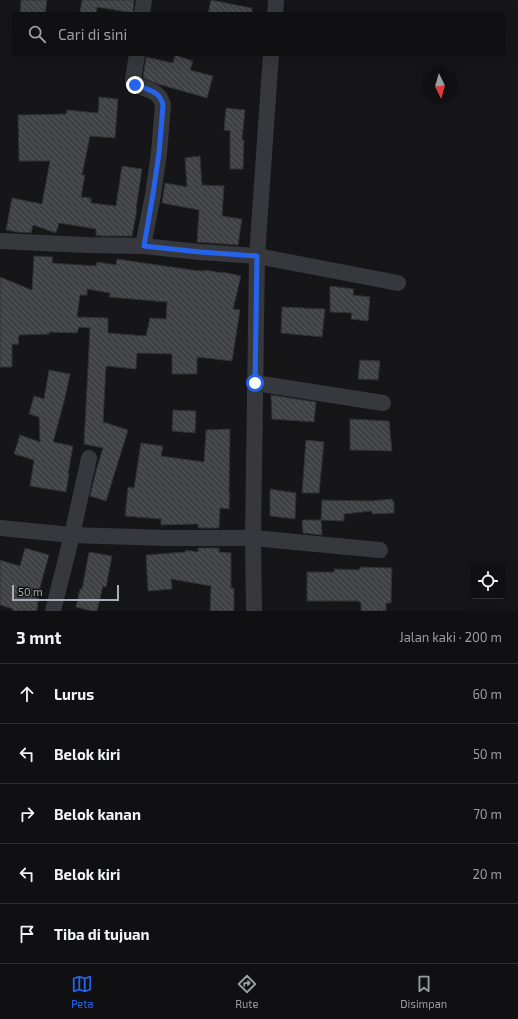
<!DOCTYPE html>
<html lang="id">
<meta charset="utf-8">
<style>
:root{--surface:#101012;--page:#19191b;--text:#f1f3f6;--muted:#9c9d9f;--line:#303032;--accent:#2563eb}
body{margin:0;font-family:"Exo 2",sans-serif;background:var(--page);color:var(--text)}
.controls{position:absolute;right:12px;bottom:12px;display:grid;overflow:hidden;border-radius:4px;box-shadow:0 4px 16px #0002}
.controls button{width:36px;height:36px;display:grid;place-items:center;padding:0;border:0;border-bottom:1px solid var(--line);background:var(--surface);color:var(--text);font:20px sans-serif}
.compass{position:absolute;left:422px;top:68px;width:36px;height:36px;border-radius:50%;background:var(--surface);box-shadow:0 4px 16px #0002;rotate:175deg}
.scale{position:absolute;left:12px;bottom:10px;width:107px;box-sizing:border-box;padding-left:4px;border:2px solid #a8adb8;border-top:0;font-size:11px;line-height:14px;white-space:nowrap;color:#a8adb8;-webkit-text-stroke:3px #111113;paint-order:stroke}
.stop{position:absolute;width:12px;height:12px;margin:-9px;border:3px solid #2563eb;border-radius:50%;background:#fff}
.stop.end{background:#2563eb;border-color:#fff;box-shadow:0 1px 4px #0008}
.list{margin:0;padding:0;list-style:none}
h2{display:flex;justify-content:space-between;align-items:center;height:52px;margin:0;padding:0 16px;font-size:17px}
h2 small{font-size:13px;font-weight:400;color:var(--muted)}
.list li{display:grid;grid-template-columns:26px 1fr auto;gap:12px;align-items:center;box-sizing:border-box;height:60px;padding:0 16px;border-top:1px solid var(--line)}
.list b{display:block;font-size:15px;white-space:nowrap}
.list em{font-size:13px;font-style:normal;color:var(--muted)}
.icon{flex:none;width:22px;height:22px;fill:none;stroke:currentColor;stroke-width:2;stroke-linecap:round;stroke-linejoin:round}
.map{position:relative;flex:none;width:518px;height:611px;overflow:hidden}
.search{position:absolute;background:var(--surface);box-shadow:0 4px 16px #0002;left:12px;right:12px;top:12px;height:44px;display:flex;align-items:center;gap:10px;box-sizing:border-box;padding:0 14px;border-radius:4px;color:var(--muted);font-size:15px}
.sheet{height:352px;background:var(--surface)}
nav{display:flex;justify-content:space-around;align-items:center;box-sizing:border-box;height:56px;border-top:1px solid var(--line);background:var(--surface);font-size:11px;color:var(--muted)}
nav a{display:grid;justify-items:center;gap:2px}
nav .on{color:var(--accent)}
.map>svg:first-child{display:block}
.building{fill:url(#building-back-hatch);stroke:#303034;fill-rule:evenodd}
.lines{fill:none;stroke-linecap:round;stroke-linejoin:round}
.minor{stroke:#37383d;stroke-width:16}
.route{stroke:#2563eb;stroke-width:5}
</style>
<div class="map">
<svg width="518" height="611" viewBox="0 0 518 611">
<defs>
<pattern id="building-back-hatch" width="6" height="6" patternUnits="userSpaceOnUse"><rect width="6" height="6" fill="#404145"/><path d="M-1 5l2 2M0 0l6 6M5-1l2 2" fill="none" stroke="#595a5e"/></pattern>
</defs>
<rect width="100%" height="100%" fill="#161618"/>
<g class="building">
<path d="M 21,0 L 47,0 L 45,14 L 20,14 Z"/>
<path d="M 82,0 L 134,0 L 133,13 L 97,7 L 96,14 L 80,12 Z"/>
<path d="M 211,0 L 252,8 L 252,14 L 208,14 Z"/>
<path d="M 175,55 L 193,61 L 190,70 L 213,76 L 207,98 L 158,84 L 143,78 L 146,57 L 173,63 Z"/>
<path d="M 99,97 L 118,99 L 115,138 L 90,136 L 82,175 L 85,175 L 81,197 L 91,198 L 91,203 L 116,206 L 122,166 L 142,169 L 136,209 L 137,209 L 132,236 L 103,236 L 96,235 L 96,229 L 59,223 L 56,233 L 33,225 L 31,233 L 18,232 L 6,230 L 12,198 L 42,204 L 50,161 L 19,161 L 18,115 L 66,114 L 67,110 L 98,113 Z"/>
<path d="M 226,108 L 245,110 L 242,140 L 244,140 L 243,169 L 230,169 L 230,131 L 224,130 Z"/>
<path d="M 200,156 L 202,185 L 224,186 L 222,216 L 242,219 L 238,245 L 197,242 L 199,210 L 162,203 L 165,183 L 187,187 L 185,158 Z"/>
<path d="M 34,256 L 53,257 L 52,263 L 96,266 L 97,262 L 116,265 L 117,259 L 192,270 L 205,271 L 205,270 L 223,273 L 223,272 L 241,276 L 233,309 L 240,310 L 232,361 L 197,357 L 197,374 L 172,374 L 172,354 L 137,353 L 136,369 L 106,366 L 103,422 L 128,430 L 106,501 L 90,496 L 96,471 L 103,448 L 84,444 L 90,328 L 79,327 L 77,333 L 49,332 L 49,334 L 19,335 L 18,345 L 12,344 L 12,367 L 0,367 L 0,277 L 32,290 ZM 87,289 L 110,293 L 109,297 L 167,302 L 166,319 L 150,318 L 146,336 L 108,333 L 108,318 L 77,317 L 80,295 L 87,295 Z"/>
<path d="M 330,286 L 354,289 L 353,295 L 370,297 L 368,321 L 351,319 L 352,313 L 330,312 Z"/>
<path d="M 282,307 L 325,309 L 322,337 L 281,333 Z"/>
<path d="M 360,360 L 380,361 L 378,380 L 358,379 Z"/>
<path d="M 49,370 L 70,374 L 65,398 L 53,442 L 73,446 L 68,474 L 69,474 L 66,492 L 30,486 L 34,460 L 14,454 L 20,435 L 40,442 L 39,417 L 29,414 L 34,396 L 44,399 Z"/>
<path d="M 271,395 L 316,402 L 314,422 L 272,419 Z"/>
<path d="M 173,410 L 196,411 L 195,433 L 172,431 Z"/>
<path d="M 350,419 L 389,421 L 392,451 L 350,450 Z"/>
<path d="M 230,429 L 229,493 L 230,493 L 229,509 L 220,508 L 219,528 L 198,528 L 198,524 L 161,525 L 161,519 L 125,516 L 128,487 L 134,488 L 141,443 L 163,446 L 161,456 L 204,462 L 206,430 Z"/>
<path d="M 306,440 L 324,442 L 319,493 L 302,493 Z"/>
<path d="M 270,489 L 296,493 L 295,519 L 270,516 Z"/>
<path d="M 392,499 L 392,501 L 394,501 L 394,513 L 372,514 L 372,511 L 344,514 L 344,521 L 321,520 L 322,500 L 371,501 Z"/>
<path d="M 302,520 L 321,520 L 322,535 L 303,533 Z"/>
<path d="M 25,548 L 49,555 L 39,591 L 37,611 L 13,611 L 13,609 L 0,605 L 0,560 L 20,566 Z"/>
<path d="M 198,548 L 219,548 L 219,552 L 231,553 L 231,588 L 234,588 L 234,611 L 210,611 L 211,586 L 171,579 L 172,589 L 148,591 L 146,555 L 185,552 L 186,550 L 198,552 Z"/>
<path d="M 89,552 L 112,556 L 106,587 L 103,586 L 97,611 L 92,611 L 76,607 L 80,589 L 82,589 Z"/>
<path d="M 360,567 L 392,568 L 391,603 L 386,603 L 386,611 L 361,611 L 361,602 L 358,602 L 359,601 L 307,601 L 307,572 L 334,572 L 334,569 L 359,570 Z"/>
</g>
<g class="lines">
<g class="minor">
<path d="M 142,14 L 144,0"/>
<path d="M 275,14 L 276,0"/>
<path d="M 137,54 L 133,80 L 133,83 L 135,85 C 147,89 160,91 163,105 L 159,153 L 153,195 L 143,246"/>
<path d="M 0,241 L 86,245 L 143,246 L 200,252 L 257,256 L 398,283"/>
<path d="M 255,383 L 383,403"/>
<path d="M 0,528 L 72,535 L 166,538 L 253,538 L 380,550"/>
<path d="M 53,611 L 72,535 L 89,458"/>
<path d="M 254,611 L 253,538 L 257,256 L 271,54"/>
</g>
</g>
<g class="lines">
<path class="route" d="M 135,85 C 147,89 160,91 163,105 L 159,153 L 153,194 L 144,246 L 200,252 L 257,256 L 255,383"/>
</g>
</svg>
<div class="controls">
<button><svg class="icon" aria-label="locate" viewBox="0 0 24 24"><circle cx="12" cy="12" r="6"/><path d="M12 2v4M12 18v4M2 12h4M18 12h4"/></svg></button>
</div>
<svg class="compass" viewBox="-18 -18 36 36"><path d="M0-13l5 13h-10z" fill="#e53935"/><path d="M0 13l5-13h-10z" fill="#9c9d9f"/></svg>
<div class="scale">50 m</div>
<div class="stop" style="left:255px;top:383px"></div>
<div class="stop end" style="left:135px;top:85px"></div>
<div class="search"><svg class="icon" aria-label="search" viewBox="0 0 24 24"><circle cx="10" cy="10" r="6"/><path d="M15 15l6 6"/></svg>Cari di sini</div>
</div>
<section class="sheet">
<h2>3 mnt<small>Jalan kaki · 200 m</small></h2>
<ul class="list">
<li><svg class="icon" aria-label="ahead" viewBox="0 0 24 24"><path d="M12 20V5M6 11l6-6 6 6"/></svg><div><b>Lurus</b></div><em>60 m</em></li>
<li><svg class="icon" aria-label="left" viewBox="0 0 24 24"><path d="M17 20v-9H6M10 6l-5 5 5 5"/></svg><div><b>Belok kiri</b></div><em>50 m</em></li>
<li><svg class="icon" aria-label="right" viewBox="0 0 24 24"><path d="M7 20v-9h11M14 6l5 5-5 5"/></svg><div><b>Belok kanan</b></div><em>70 m</em></li>
<li><svg class="icon" aria-label="left" viewBox="0 0 24 24"><path d="M17 20v-9H6M10 6l-5 5 5 5"/></svg><div><b>Belok kiri</b></div><em>20 m</em></li>
<li><svg class="icon" aria-label="arrive" viewBox="0 0 24 24"><path d="M6 21V4h12l-3 4 3 4H6"/></svg><div><b>Tiba di tujuan</b></div></li>
</ul>
</section>
<nav>
<a class="on"><svg class="icon" aria-label="map" viewBox="0 0 24 24"><path d="M3 6l6-2 6 2 6-2v14l-6 2-6-2-6 2zM9 4v14M15 6v14"/></svg>Peta</a>
<a><svg class="icon" aria-label="directions" viewBox="0 0 24 24"><path d="M12 3l9 9-9 9-9-9zM9 14v-3h6M13 9l2 2-2 2"/></svg>Rute</a>
<a><svg class="icon" aria-label="saved" viewBox="0 0 24 24"><path d="M7 4h10v16l-5-4-5 4z"/></svg>Disimpan</a>
</nav>
